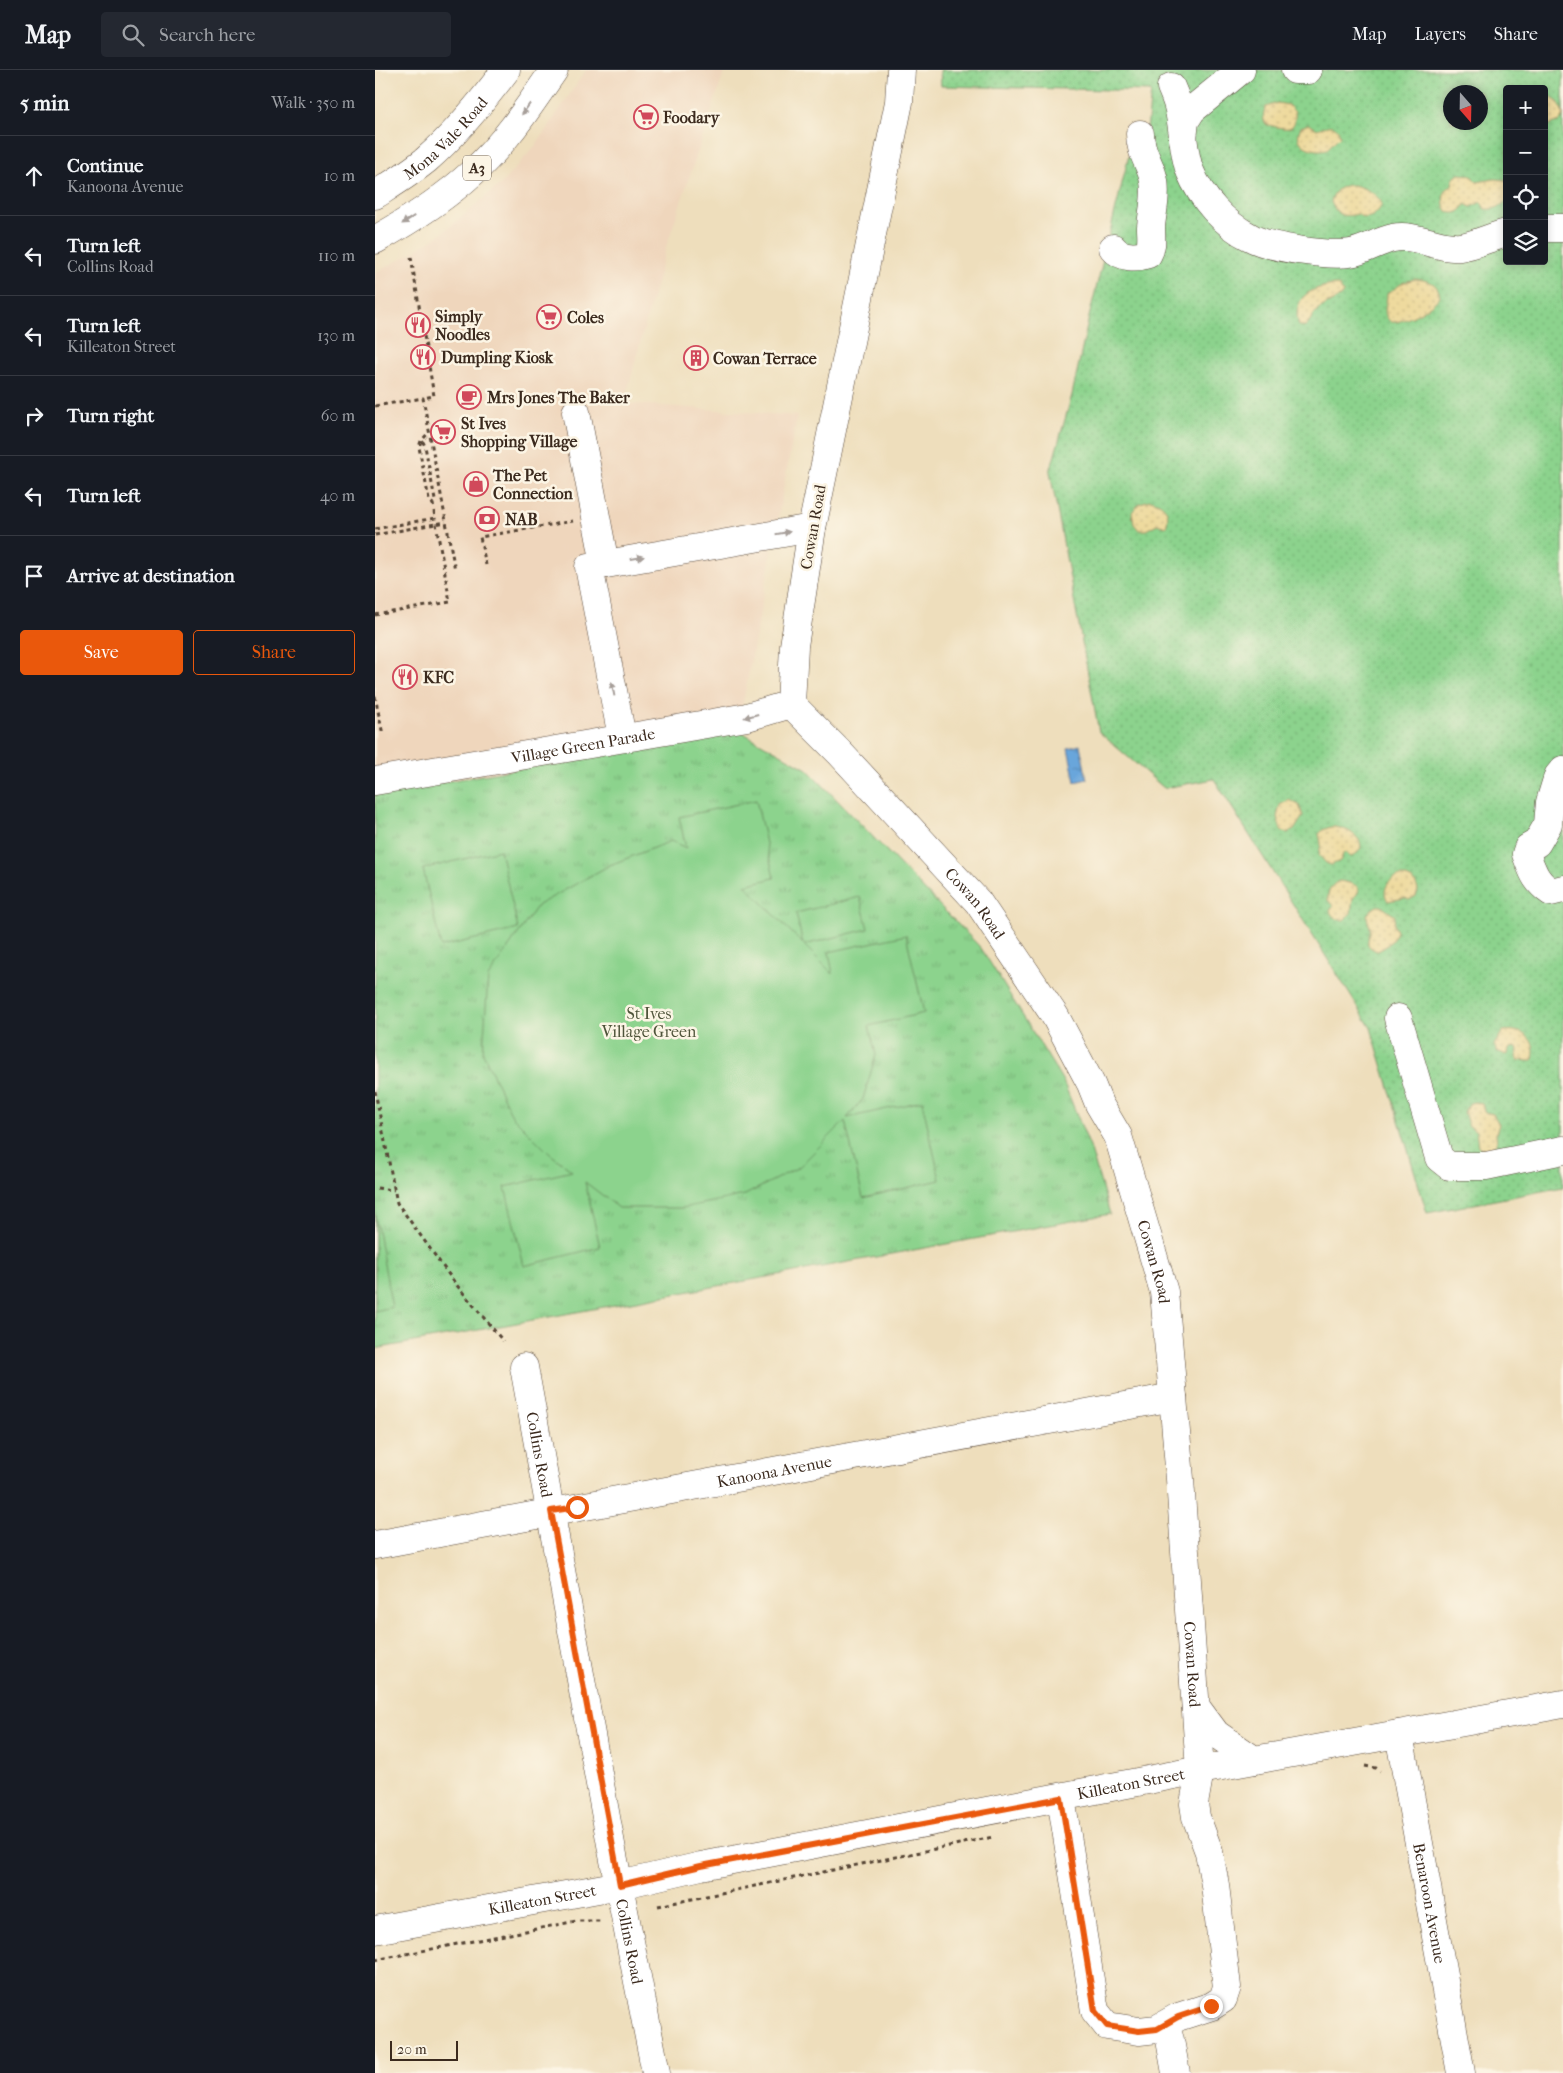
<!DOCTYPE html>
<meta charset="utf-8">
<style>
:root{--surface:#171b24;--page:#242831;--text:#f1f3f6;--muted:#9ea1a6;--line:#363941;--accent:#ea580c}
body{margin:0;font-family:"IM FELL French Canon",serif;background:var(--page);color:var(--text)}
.controls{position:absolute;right:15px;top:15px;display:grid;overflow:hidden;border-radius:5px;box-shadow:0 2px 8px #0003}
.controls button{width:45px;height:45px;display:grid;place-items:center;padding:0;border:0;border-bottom:1px solid var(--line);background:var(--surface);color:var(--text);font:25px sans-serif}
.compass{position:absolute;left:1068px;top:15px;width:45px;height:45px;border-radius:50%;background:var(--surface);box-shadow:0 2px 8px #0003;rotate:160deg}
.scale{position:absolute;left:15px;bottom:12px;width:68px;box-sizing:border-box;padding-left:5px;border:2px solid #3b2a1e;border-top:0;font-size:14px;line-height:18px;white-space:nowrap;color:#3b2a1e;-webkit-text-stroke:4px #fcf5e5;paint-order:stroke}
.stop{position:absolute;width:15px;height:15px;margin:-11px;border:4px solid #ea580c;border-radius:50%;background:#fff}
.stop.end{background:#ea580c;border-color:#fff;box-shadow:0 1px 5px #0008}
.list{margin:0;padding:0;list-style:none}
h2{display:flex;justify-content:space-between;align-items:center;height:65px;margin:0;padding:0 20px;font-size:21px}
h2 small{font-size:16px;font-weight:400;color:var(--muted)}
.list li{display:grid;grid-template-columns:32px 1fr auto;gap:15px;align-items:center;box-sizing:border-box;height:80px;padding:0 20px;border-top:1px solid var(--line)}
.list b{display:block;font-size:19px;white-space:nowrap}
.list p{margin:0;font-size:16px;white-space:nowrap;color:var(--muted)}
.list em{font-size:16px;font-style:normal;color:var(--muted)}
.actions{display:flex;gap:10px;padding:15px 20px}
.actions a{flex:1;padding:11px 0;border:1px solid var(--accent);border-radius:5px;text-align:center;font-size:18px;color:var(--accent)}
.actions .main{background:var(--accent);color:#fff}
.icon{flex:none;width:28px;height:28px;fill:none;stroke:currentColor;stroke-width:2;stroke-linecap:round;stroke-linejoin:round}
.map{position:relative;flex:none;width:1188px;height:2003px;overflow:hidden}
header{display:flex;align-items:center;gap:30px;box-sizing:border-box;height:70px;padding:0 25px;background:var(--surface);border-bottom:1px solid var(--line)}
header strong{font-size:24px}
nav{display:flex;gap:28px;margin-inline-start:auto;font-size:18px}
.search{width:350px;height:45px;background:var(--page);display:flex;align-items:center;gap:12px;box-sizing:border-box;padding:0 18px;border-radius:5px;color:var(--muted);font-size:19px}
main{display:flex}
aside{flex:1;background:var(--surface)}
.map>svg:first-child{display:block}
.built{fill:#efd6bc}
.grass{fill:url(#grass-dots);stroke:#647e56;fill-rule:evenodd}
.sand{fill:url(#sand-dots);stroke:#94825e}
.park{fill:url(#park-tufts);stroke:#647e56}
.pitch{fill:#8cd38d;stroke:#647e56}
.water{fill:url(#water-ripples);stroke:#52687c}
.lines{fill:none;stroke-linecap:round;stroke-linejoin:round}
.minor-casing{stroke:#564536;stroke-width:29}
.major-casing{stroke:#564536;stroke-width:29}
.highway-casing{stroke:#564536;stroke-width:29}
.path{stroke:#564536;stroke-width:3;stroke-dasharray:4 4;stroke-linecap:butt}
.minor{stroke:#fff;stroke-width:28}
.major{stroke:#fff;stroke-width:28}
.highway{stroke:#fff;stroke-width:28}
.oneway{fill:#a79f9a}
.route{stroke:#ea580c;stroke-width:6}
.labels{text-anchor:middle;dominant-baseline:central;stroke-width:5;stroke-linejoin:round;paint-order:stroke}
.shield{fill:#fcf5e5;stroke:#75675a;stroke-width:1}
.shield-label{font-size:15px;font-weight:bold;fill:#3b2a1e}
.poi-label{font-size:16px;font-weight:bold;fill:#3b2a1e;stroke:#fcf5e5;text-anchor:start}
.street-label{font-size:16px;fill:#3b2a1e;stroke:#fcf5e5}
.park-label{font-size:16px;fill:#4f543a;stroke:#fcf5e5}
</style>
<header>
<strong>Map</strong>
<div class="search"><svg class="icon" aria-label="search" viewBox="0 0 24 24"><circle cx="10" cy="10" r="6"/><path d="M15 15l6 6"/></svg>Search here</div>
<nav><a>Map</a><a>Layers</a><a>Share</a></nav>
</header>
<main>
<aside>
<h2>5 min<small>Walk · 350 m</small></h2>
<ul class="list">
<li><svg class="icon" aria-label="ahead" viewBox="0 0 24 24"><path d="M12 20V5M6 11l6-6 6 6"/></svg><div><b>Continue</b><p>Kanoona Avenue</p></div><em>10 m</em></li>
<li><svg class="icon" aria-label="left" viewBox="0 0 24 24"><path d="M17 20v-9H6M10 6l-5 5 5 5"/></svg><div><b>Turn left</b><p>Collins Road</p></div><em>110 m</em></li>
<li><svg class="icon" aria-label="left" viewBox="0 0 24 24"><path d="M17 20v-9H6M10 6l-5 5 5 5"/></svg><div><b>Turn left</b><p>Killeaton Street</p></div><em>130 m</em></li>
<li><svg class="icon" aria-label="right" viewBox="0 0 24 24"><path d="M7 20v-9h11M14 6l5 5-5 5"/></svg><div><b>Turn right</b></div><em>60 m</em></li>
<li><svg class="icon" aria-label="left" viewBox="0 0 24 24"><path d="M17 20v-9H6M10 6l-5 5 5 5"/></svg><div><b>Turn left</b></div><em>40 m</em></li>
<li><svg class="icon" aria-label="arrive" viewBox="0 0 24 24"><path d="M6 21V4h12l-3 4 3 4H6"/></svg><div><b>Arrive at destination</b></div></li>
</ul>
<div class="actions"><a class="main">Save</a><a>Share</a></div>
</aside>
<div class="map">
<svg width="1188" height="2003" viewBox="0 0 1188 2003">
<defs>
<pattern id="grass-dots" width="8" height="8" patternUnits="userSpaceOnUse" patternTransform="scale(1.25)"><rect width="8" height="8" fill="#8cd38d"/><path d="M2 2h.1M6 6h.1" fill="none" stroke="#7ab579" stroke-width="1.8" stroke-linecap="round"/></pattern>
<pattern id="sand-dots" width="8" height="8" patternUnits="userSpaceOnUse" patternTransform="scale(1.25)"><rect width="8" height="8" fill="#eeda9e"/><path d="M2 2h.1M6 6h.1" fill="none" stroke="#cdbb88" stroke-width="1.8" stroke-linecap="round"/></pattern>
<pattern id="park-tufts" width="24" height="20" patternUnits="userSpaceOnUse" patternTransform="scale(1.25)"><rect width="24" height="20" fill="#8cd38d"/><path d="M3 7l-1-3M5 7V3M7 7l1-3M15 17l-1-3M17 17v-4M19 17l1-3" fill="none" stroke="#7ab579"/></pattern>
<pattern id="water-ripples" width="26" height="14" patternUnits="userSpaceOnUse" patternTransform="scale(1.25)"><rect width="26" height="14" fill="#69a6db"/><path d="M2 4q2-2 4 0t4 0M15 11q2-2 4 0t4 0" fill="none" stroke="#5887b1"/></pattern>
</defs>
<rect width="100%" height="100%" fill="#fcf5e5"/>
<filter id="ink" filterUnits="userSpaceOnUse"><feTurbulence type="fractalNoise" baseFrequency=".02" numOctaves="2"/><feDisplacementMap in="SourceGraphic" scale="10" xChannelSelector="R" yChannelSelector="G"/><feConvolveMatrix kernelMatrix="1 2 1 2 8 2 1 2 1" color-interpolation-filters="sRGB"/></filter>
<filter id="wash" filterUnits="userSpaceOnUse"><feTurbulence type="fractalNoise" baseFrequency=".0096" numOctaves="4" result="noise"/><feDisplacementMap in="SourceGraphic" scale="20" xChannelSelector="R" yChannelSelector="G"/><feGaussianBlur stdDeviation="1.12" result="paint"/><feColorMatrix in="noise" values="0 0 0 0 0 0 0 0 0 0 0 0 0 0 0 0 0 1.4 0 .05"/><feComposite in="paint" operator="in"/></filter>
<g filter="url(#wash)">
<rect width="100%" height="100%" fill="#eedebc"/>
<path class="built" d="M 211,0 L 350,0 L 291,177 L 249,333 L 422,346 L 363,660 L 0,724 L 0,203 L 42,180 L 66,164 L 126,114 L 161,75 Z"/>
<path class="grass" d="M 565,0 L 1188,0 L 1188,1117 L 1052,1143 L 996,958 L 839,709 L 789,718 L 724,662 L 675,402 L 697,325 L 714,247 L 754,85 L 772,61 L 776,21 L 566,16 ZM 1132,19 L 1169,19 L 1169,191 L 1132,191 ZM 1076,22 L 1106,22 L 1106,52 L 1076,52 Z"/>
<g class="sand">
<path d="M 1176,27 L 1184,33 L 1188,44 L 1185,51 L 1169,57 L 1169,28 Z"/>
<path d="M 902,33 L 913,35 L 920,42 C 922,67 905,56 892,55 C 887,50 888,43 891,37 Z"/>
<path d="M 934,54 L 942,59 C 952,56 962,51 965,66 L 952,79 C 938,83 916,75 926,57 Z"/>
<path d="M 1084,104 L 1095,105 L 1102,112 L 1120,109 L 1130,110 L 1132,112 L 1132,130 C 1126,137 1119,140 1110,139 L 1106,132 L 1096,137 L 1090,134 C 1087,141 1081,145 1073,142 C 1066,133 1067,121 1077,115 L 1078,109 Z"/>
<path d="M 978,115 C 988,117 1003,124 1007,134 C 1003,144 991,153 983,144 C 969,147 963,147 956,132 C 958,121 966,115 978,115 Z"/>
<path d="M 1040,209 C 1052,210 1063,212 1065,226 C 1057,238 1030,253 1016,252 C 1006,244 1012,235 1012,224 L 1029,212 Z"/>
<path d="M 961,215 L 964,216 L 968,223 L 965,227 L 943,239 L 931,256 L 924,256 C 916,227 936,217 961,215 Z"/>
<path d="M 775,430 C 790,433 796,442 791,457 L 782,454 L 771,460 L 764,460 L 759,454 L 757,442 L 765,433 Z"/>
<path d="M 914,730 L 924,735 L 928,746 L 919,760 L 912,763 L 906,760 L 902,747 L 905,735 Z"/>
<path d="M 955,757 C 972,755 1001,775 976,787 L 969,782 L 965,791 L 956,795 L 951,793 L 944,785 L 946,773 L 944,764 L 948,760 Z"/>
<path d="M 1028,806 C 1037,809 1040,810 1043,820 L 1041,826 L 1034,830 L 1030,828 L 1013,831 C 1005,820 1015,806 1028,806 Z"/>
<path d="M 964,811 C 974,812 993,816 978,828 L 976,843 L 969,850 C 963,850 957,847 955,841 L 958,836 L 953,830 C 952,822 957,814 964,811 Z"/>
<path d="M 1002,836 L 1006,836 L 1020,846 L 1019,855 L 1022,861 C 1020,869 1010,879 1002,881 C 985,874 997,868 995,857 C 994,853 992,850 992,845 L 996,840 Z"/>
<path d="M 1128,961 C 1147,958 1163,969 1158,989 L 1154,991 L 1143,990 L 1141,987 L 1143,980 L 1141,977 L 1135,978 L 1131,985 L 1122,981 L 1119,975 Z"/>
<path d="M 1100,1032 L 1107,1033 L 1109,1042 L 1118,1044 L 1124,1054 L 1121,1064 L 1122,1073 L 1116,1079 L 1107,1079 L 1103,1076 L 1101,1061 L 1093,1055 L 1089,1041 L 1095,1033 Z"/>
</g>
<path class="park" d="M 363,660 L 432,699 L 606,878 L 688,1011 L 715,1077 L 735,1144 L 0,1279 L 0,724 Z"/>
<g class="pitch">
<path d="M 381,730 L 399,808 L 370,815 L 428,874 L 421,843 L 485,827 L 493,859 L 429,875 L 458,904 L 454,882 L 531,865 L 549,943 L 494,956 L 501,985 L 488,1029 L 472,1048 L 547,1031 L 565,1110 L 488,1128 L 470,1051 L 424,1097 L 370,1125 L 307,1138 L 244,1138 L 210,1112 L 225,1177 L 149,1196 L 130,1117 L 197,1101 L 174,1083 L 137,1046 L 108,983 L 113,907 L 163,835 L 235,795 L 296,771 L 311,778 L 304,747 Z"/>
<path d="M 125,780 L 143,859 L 66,877 L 48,799 Z"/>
<path d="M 0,1145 L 17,1237 L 0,1241 Z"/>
</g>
<path class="water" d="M 705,675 L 712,709 L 700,712 L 693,678 Z"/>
</g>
<g filter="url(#ink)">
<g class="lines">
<defs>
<g id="minor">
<path id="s1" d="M 526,0 L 524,32 L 437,458 L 419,576 L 416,634 L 464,682 L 603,832 L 680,946 L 716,1014 L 724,1034 L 743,1066 L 789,1222 L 805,1409 L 825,1700 L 819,1734 L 821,1747 L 834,1782 L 840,1815 L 852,1917 L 848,1929 L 837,1936 L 803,1947 L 782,1959 L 764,1961 L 732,1956 L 720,1941 L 686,1728"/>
<path d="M 920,0 L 933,0"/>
<path d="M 796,17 C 800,26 804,36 805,46 C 809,65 808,83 815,101 C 826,128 849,154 875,167 C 894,178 953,186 975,183 C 990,181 1003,171 1018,168 C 1040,163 1062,179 1085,177 C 1098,176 1118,166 1132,163"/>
<path d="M 808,69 L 810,51 L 817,40 L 866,0"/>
<path d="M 1169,158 L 1188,158"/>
<path d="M 738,178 C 746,188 762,188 773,184 C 778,175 776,167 776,157 C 777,142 782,128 779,111 C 776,94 765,83 765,64"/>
<path d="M 201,342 L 230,494"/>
<path d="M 247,667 L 214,497 L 437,458"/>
<path d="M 1188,700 L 1183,706 L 1175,732 L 1173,754 L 1162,773 L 1153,778 L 1151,784 C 1158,802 1160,811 1176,822 L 1188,819"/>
<path id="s2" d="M 0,711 L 372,647 L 416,634"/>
<path d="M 1023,948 L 1064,1088 L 1074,1096 L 1111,1096 L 1188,1080"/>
<path id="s3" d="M 149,1297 L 237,1780 L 281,2003"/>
<path id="s4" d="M 0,1475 L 798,1327"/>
<path d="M 821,1637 L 841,1664 L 879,1690"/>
<path id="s5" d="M 1024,1664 L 1086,2003"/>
<path d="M 790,1955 L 795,1970 L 801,2003"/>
</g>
<g id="major">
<path id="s6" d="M 0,1860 L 245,1815 L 326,1796 L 825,1700 L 1188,1634"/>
</g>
<g id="highway">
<path id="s7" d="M 0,125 C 17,114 35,103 51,90 C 82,63 107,32 131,0"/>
<path d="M 0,170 C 34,151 69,129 98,102 C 130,73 155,35 179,0"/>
</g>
</defs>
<use href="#minor" class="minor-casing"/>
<use href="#major" class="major-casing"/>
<use href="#highway" class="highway-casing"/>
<g class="path">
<path d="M 36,187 L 59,326 L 48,328"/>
<path d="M 0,336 L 48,328 L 80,500"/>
<path d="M 46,371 L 44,377 L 54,430 L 58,434"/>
<path d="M 0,459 L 60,448 L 58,434 L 60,430 L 50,376 L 47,370 L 54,362"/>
<path d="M 0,465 L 71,452"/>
<path d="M 111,495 L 105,467 L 198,451"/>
<path d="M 0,545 L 75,532 L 60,448"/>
<path d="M 0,626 L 8,665"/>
<path d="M 0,1021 L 22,1133 L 80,1213 L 128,1271"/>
<path d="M 2,1118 L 19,1120"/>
<path d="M 990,1696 L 1001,1698 L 1005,1701"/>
<path d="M 283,1836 L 618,1767"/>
<path d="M 0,1890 L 202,1851 L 226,1851"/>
</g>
<use href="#minor" class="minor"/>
<use href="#major" class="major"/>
<use href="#highway" class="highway"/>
</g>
<defs><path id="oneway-solid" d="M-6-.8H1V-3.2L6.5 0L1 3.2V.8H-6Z" transform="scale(1.25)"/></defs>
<g class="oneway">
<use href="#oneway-solid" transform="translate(151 39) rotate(126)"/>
<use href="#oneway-solid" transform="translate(33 150) rotate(147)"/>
<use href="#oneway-solid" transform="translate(408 463) rotate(-10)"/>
<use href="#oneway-solid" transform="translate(262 488) rotate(-10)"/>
<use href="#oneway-solid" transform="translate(238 619) rotate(-101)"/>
<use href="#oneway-solid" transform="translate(376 646) rotate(165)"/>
</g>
</g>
<g class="lines" filter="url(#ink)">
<path class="route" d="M 202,1437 L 176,1441 L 245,1815 L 326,1796 L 686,1728 L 720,1941 L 732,1956 L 764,1961 L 782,1959 L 803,1947 L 836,1936"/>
</g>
<defs>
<symbol id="supermarket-ring" viewBox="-11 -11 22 22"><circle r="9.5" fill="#fcf5e5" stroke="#d1495b" stroke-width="1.5"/><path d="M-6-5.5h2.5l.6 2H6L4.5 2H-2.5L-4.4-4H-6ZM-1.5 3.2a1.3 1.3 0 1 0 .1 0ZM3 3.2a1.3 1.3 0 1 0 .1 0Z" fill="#d1495b"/></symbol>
<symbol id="restaurant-ring" viewBox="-11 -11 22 22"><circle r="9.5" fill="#fcf5e5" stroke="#d1495b" stroke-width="1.5"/><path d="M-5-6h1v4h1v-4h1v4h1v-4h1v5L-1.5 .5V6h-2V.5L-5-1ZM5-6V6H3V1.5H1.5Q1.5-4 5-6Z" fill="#d1495b"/></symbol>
<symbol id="building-ring" viewBox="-11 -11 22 22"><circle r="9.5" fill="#fcf5e5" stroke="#d1495b" stroke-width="1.5"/><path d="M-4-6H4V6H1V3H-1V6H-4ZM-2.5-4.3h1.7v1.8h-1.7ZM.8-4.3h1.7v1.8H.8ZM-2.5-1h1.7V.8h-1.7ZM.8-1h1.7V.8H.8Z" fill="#d1495b"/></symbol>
<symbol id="cafe-ring" viewBox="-11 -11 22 22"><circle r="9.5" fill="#fcf5e5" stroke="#d1495b" stroke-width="1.5"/><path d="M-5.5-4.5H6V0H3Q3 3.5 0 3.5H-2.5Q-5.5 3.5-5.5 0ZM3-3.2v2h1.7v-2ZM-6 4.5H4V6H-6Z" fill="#d1495b"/></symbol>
<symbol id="shop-ring" viewBox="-11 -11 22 22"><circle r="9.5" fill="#fcf5e5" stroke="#d1495b" stroke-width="1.5"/><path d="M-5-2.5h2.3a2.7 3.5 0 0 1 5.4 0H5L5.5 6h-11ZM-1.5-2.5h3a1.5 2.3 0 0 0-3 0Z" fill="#d1495b"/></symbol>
<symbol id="bank-ring" viewBox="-11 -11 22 22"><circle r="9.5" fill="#fcf5e5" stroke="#d1495b" stroke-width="1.5"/><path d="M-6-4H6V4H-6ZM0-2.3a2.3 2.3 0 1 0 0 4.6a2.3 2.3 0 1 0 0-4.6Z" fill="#d1495b"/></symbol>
</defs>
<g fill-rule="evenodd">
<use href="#supermarket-ring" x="257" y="33" width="28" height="28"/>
<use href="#supermarket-ring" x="160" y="233" width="28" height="28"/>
<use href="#restaurant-ring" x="29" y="241" width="28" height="28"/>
<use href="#restaurant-ring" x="34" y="273" width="28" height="28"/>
<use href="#building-ring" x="307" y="274" width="28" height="28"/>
<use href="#cafe-ring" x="80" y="313" width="28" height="28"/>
<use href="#supermarket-ring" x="54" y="348" width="28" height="28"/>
<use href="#shop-ring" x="87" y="400" width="28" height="28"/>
<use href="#bank-ring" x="98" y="435" width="28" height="28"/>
<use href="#restaurant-ring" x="16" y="593" width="28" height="28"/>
</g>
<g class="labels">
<rect class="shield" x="88" y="85.5" width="28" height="25" rx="4"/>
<g class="shield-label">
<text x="102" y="98">A3</text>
</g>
<g class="poi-label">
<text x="288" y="47">Foodary</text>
<text x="60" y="246">Simply<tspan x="60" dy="18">Noodles</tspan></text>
<text x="192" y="247">Coles</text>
<text x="66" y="287">Dumpling Kiosk</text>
<text x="338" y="288">Cowan Terrace</text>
<text x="112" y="327">Mrs Jones The Baker</text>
<text x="86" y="353">St Ives<tspan x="86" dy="18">Shopping Village</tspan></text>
<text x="118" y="405">The Pet<tspan x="118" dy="18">Connection</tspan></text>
<text x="130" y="449">NAB</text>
<text x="48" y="607">KFC</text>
</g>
<g class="street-label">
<text stroke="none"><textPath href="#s7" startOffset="91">Mona Vale Road</textPath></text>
<text transform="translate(438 457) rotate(-80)">Cowan Road</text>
<text stroke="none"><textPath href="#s2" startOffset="211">Village Green Parade</textPath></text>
<text stroke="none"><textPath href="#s1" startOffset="916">Cowan Road</textPath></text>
<text stroke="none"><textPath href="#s1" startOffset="1321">Cowan Road</textPath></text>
<text stroke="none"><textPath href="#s3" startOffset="89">Collins Road</textPath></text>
<text stroke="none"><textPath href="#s4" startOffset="406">Kanoona Avenue</textPath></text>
<text stroke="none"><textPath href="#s1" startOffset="1726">Cowan Road</textPath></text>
<text stroke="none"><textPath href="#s6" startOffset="770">Killeaton Street</textPath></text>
<text stroke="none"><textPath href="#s6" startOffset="170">Killeaton Street</textPath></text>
<text stroke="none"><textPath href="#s5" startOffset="172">Benaroon Avenue</textPath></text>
<text stroke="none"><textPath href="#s3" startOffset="584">Collins Road</textPath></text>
</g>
<g class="park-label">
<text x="274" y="943">St Ives<tspan x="274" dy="18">Village Green</tspan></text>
</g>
</g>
</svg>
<div class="controls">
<button>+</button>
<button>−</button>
<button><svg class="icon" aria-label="locate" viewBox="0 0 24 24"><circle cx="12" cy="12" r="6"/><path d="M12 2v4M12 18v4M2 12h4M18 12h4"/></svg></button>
<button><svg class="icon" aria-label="layers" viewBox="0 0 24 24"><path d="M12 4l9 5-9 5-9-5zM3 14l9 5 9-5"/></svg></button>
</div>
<svg class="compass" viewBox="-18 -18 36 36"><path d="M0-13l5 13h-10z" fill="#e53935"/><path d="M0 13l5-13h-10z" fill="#9ea1a6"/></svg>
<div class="scale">20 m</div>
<div class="stop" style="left:202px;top:1437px"></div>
<div class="stop end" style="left:836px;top:1936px"></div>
</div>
</main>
